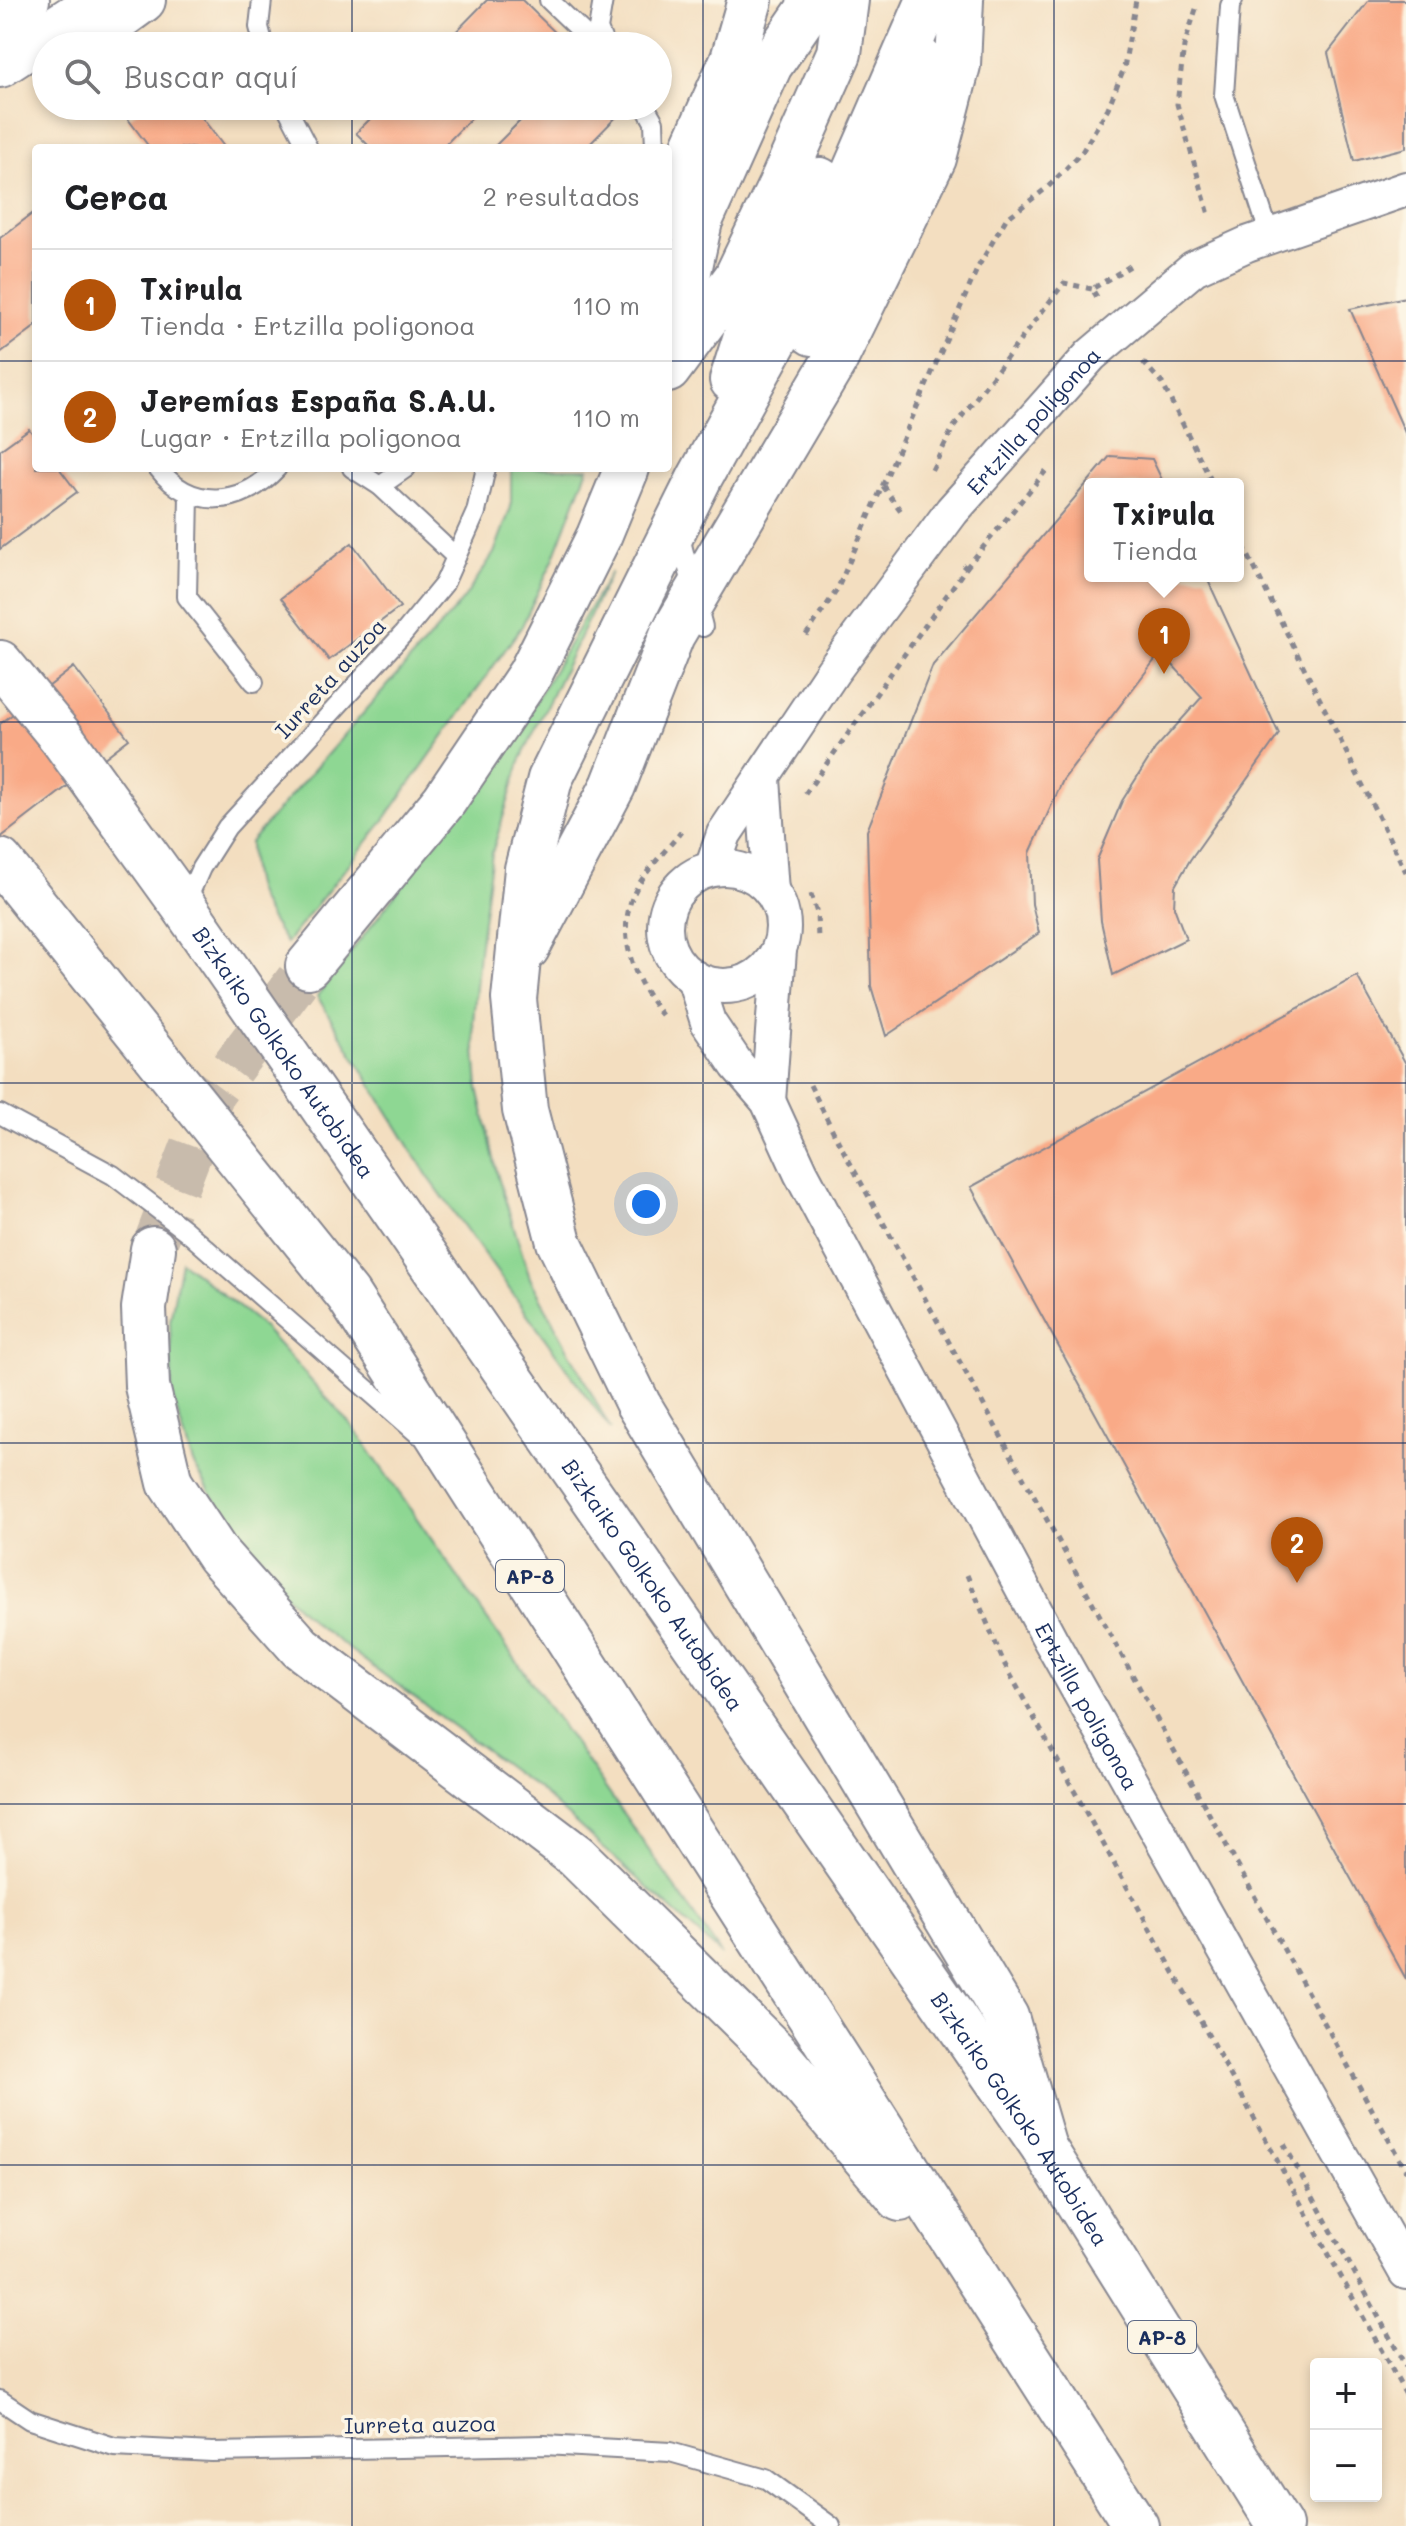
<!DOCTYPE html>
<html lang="es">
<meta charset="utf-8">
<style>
:root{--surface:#fff;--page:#f6f6f6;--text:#202124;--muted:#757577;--line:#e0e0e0;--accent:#b45309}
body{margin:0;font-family:Mali,sans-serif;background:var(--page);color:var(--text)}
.controls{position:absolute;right:24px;bottom:24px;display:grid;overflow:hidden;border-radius:8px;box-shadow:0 4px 12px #0003}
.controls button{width:72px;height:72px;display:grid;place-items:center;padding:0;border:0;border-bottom:2px solid var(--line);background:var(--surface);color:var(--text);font:40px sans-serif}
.you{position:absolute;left:646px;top:1204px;width:28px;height:28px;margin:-20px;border:6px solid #fff;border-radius:50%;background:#1a73e8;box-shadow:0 0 0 12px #1a73e833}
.badge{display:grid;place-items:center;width:52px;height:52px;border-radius:50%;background:var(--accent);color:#fff;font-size:26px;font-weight:700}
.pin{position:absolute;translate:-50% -66px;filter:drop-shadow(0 2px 4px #0008)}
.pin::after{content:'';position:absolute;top:42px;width:28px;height:24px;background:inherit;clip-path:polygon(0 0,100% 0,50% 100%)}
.popup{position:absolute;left:1084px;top:478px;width:160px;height:104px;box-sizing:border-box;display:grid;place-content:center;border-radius:8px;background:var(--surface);filter:drop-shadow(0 2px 6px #0005);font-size:26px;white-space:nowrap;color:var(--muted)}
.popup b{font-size:30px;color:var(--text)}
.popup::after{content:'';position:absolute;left:50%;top:100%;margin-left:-16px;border:16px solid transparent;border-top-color:var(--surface)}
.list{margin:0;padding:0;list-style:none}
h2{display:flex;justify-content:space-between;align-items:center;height:104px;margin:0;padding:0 32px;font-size:34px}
h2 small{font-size:26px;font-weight:400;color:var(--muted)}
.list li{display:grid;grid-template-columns:52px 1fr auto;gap:24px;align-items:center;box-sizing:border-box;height:112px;padding:0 32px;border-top:2px solid var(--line)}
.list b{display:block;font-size:30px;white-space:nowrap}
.list p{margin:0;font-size:26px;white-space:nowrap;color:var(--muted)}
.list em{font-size:26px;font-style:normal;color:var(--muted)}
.icon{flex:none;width:44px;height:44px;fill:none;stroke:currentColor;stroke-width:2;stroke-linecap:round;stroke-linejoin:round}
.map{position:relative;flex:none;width:1406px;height:2526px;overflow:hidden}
.search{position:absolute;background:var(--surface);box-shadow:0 4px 12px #0003;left:32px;top:32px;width:640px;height:88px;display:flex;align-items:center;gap:20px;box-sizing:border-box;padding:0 28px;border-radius:44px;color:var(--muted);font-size:30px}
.panel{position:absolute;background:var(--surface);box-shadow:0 4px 12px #0003;left:32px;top:144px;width:640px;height:328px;border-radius:8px}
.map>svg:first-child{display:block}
.green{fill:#8ed793;stroke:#548378;stroke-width:2}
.building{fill:#f9aa87}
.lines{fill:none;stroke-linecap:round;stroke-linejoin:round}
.highway-tunnel{stroke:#c8bbac;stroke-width:44;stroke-dasharray:44 22;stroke-linecap:butt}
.lane-casing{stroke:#87868f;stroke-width:22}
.street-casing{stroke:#87868f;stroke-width:38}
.highway-casing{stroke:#87868f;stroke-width:48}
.path{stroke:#87868f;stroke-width:5;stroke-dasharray:6 6;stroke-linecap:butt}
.lane{stroke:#fff;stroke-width:18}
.street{stroke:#fff;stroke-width:34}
.highway{stroke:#fff;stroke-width:44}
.grid{fill:none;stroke:#1b2f5e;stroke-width:2;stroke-opacity:0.55}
.labels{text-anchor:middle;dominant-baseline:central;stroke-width:7;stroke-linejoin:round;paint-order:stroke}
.shield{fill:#fcf5e5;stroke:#5e6a86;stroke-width:2}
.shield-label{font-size:20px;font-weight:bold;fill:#1b2f5e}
.street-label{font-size:22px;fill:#1b2f5e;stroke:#fcf5e5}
</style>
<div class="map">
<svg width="1406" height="2526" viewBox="0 0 1406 2526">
<rect width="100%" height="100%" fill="#fcf5e5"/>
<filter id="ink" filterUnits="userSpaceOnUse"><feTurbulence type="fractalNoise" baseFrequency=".0125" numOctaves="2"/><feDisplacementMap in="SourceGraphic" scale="16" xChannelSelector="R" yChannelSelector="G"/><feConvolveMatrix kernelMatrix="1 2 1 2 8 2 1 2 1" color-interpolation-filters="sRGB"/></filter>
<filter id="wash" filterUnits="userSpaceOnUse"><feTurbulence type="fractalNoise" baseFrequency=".006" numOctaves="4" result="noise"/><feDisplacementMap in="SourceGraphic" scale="32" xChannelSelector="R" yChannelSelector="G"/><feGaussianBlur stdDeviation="1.8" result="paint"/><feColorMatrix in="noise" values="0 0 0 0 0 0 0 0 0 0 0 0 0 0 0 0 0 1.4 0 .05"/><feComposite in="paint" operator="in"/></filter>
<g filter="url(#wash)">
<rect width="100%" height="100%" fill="#f3dec0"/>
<g class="green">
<path d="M 511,468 L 588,468 L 553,560 L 522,626 L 382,823 L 286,943 C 259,902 251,891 250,842 L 463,600 L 494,553 L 511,507 Z"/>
<path d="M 611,572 L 521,759 L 492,853 L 479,951 L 473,1023 L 478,1088 L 498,1177 L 530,1278 L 611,1430 L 427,1175 L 317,996 L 510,745 Z"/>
<path d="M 181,1261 L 260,1324 L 353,1427 L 722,1955 L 538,1789 L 314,1623 L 252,1562 L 193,1463 L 172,1396 L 170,1321 Z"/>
</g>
<g id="blocks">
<g class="building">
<path d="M 487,0 L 522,0 L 569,46 L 442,46 Z"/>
<path d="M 1369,0 L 1406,0 L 1406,148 L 1354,161 L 1328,53 Z"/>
<path d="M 144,106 L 193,106 L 225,148 L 150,148 L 128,119 Z"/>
<path d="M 383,106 L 483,106 L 442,148 L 371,148 L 356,133 Z"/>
<path d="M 535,106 L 627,106 L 586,148 L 493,148 Z"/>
<path d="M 36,211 L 36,326 L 0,353 L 0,238 Z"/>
<path d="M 1406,297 L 1406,435 L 1350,309 Z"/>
<path d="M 29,429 L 36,438 L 36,468 L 59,468 L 77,492 L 0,549 L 0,450 Z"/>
<path d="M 1110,456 L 1152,459 L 1164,484 L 1090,484 L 1090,576 L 1206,576 L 1279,734 L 1190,860 L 1175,886 L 1174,907 L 1186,939 L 1113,975 L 1101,921 L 1097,860 L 1122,801 L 1155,749 L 1202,697 L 1161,652 L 1063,780 L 1030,853 L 1032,904 L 1039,933 L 886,1036 L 871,986 L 867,831 L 933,665 Z"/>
<path d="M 352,543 L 400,607 L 329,660 L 281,598 Z"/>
<path d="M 74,667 L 129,739 L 0,838 L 0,724 Z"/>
<path d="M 1357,976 L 1406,1064 L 1406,1979 L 971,1187 Z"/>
</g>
</g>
</g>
<g filter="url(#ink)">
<use href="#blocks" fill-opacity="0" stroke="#87868f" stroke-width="2"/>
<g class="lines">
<path class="highway-tunnel" d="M 153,1249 L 213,1093 L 308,966"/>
<defs>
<g id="lane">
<path d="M 262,0 L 259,27 L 264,46"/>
<path d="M 549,0 L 597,46"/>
<path d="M 603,0 L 598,29 L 605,46"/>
<path d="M 1233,0 L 1230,6 L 1224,95 L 1270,236"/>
<path d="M 286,106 L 308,148"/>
<path d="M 645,106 L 654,122 L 655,148"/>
<path d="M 158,468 C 191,511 242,506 277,468"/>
<path d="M 352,468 L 380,486 L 406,468"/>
<path d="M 380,486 L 456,557"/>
<path d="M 189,494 L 187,597 L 254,682"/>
<path d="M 679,533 L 703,627"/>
<path d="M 185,904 L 201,868 L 227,827 L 403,634 L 444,584 L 476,512 L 486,468"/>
<path d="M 0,1114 L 113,1175 L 185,1230 L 418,1434"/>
<path d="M 0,2400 L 30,2420 L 114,2447 L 212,2452 L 544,2445 L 670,2452 L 766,2479 L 831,2526"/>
</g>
<g id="street">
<path d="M 763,779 L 771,891"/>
<circle cx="724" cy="927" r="59"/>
<path id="s1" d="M 712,869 L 724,834 L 833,671 L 952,511 L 1091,355 L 1194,268 L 1247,244 L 1406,189"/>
<path id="s2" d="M 694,978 L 708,1022 L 737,1065 L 768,1101 L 801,1173 L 1051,1641 L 1406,2272"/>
<path d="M 768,1101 L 779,950"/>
</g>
<g id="highway">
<path d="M 929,0 L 835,216 L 786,321 L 700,477 L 550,779 L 527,869 L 514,999 L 525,1110 L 559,1242 L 638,1404 L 1006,2017 L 1044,2148"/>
<path d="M 0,34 L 27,0"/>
<path d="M 80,46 L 143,0"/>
<path d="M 0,65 L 78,14 L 95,0"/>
<path d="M 668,218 L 693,148 L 733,59 L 750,0"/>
<path d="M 812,333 L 906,142 L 922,61"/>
<path d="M 671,353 L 700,221 L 770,65 L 815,0"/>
<path d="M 668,370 L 736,278 L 780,186 L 839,53 L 846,0"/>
<path d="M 732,380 L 756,304 L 820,180"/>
<path id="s3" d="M 0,663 L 61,737 L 184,907 L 1044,2148 L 1280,2526"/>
<path d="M 0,861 L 348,1295 L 1136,2526"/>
<path d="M 527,948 L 613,786 L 672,635 L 835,360 L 934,158 L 958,65 L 961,0"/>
<path d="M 308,966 L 444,801 L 530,674 L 599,536 L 627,468"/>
<path d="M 153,1249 L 144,1308 L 147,1386 L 170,1483 L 218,1555 L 300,1647 L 576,1856 L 775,2052 L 900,2199"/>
</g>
</defs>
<use href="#lane" class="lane-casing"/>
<use href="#street" class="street-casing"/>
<use href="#highway" class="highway-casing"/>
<g class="path">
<path d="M 1196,9 L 1184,46 L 1177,104 L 1210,218"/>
<path d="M 1097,297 L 1092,289 L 1130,266"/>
<path d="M 1143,362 L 1162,383 L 1213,484"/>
<path d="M 932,470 L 953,428 L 1064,283 L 1092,289"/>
<path d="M 883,486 L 903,514"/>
<path d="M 1238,535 L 1406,872"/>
<path d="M 966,568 L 1049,467"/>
<path d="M 806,635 L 837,590 L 978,267 L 1006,219 L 1048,187 L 1082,152 L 1108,108 L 1124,68 L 1136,0"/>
<path d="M 805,794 L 966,568 L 959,562"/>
<path d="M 811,894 L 817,913 L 818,939"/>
<path d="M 662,1015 C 632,979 611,925 641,881 C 652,864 668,848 681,832"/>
<path d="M 810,1085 L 837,1139 L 1406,2171"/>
<path d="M 967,1575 L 1004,1663 L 1406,2395"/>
<path d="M 1284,2144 L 1406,2367"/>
</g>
<use href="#lane" class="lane"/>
<use href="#street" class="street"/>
<use href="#highway" class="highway"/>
</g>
</g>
<path class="grid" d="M 352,0 L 352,46M 703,0 L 703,2526M 1054,0 L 1054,2526M 352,106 L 352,148M 0,361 L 36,361M 668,361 L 1406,361M 352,468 L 352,2526M 0,722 L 1406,722M 0,1083 L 1406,1083M 0,1443 L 1406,1443M 0,1804 L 1406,1804M 0,2165 L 1406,2165"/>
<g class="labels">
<g class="shield">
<rect x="496" y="1560" width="68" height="32" rx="6"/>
<rect x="1128" y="2321" width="68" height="32" rx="6"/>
</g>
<g class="shield-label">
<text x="530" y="1576">AP-8</text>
<text x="1162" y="2337">AP-8</text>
</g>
<g class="street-label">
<text stroke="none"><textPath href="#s1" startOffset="554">Ertzilla poligonoa</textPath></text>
<text transform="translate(330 678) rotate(-48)">Iurreta auzoa</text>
<text stroke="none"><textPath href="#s3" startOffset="482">Bizkaiko Golkoko Autobidea</textPath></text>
<text stroke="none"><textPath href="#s3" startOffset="1130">Bizkaiko Golkoko Autobidea</textPath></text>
<text stroke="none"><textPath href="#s2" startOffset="830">Ertzilla poligonoa</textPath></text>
<text stroke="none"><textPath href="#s3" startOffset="1778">Bizkaiko Golkoko Autobidea</textPath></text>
<text transform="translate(420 2424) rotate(-1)">Iurreta auzoa</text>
</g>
</g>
</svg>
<div class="controls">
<button>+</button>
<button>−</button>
</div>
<div class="you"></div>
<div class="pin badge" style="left:1164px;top:674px">1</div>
<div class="popup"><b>Txirula</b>Tienda</div>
<div class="pin badge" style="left:1297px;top:1583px">2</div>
<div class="search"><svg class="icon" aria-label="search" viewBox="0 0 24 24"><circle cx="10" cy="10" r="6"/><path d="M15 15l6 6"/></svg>Buscar aquí</div>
<section class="panel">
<h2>Cerca<small>2 resultados</small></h2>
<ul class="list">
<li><span class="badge">1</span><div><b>Txirula</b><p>Tienda · Ertzilla poligonoa</p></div><em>110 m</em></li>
<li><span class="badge">2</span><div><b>Jeremías España S.A.U.</b><p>Lugar · Ertzilla poligonoa</p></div><em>110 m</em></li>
</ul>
</section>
</div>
